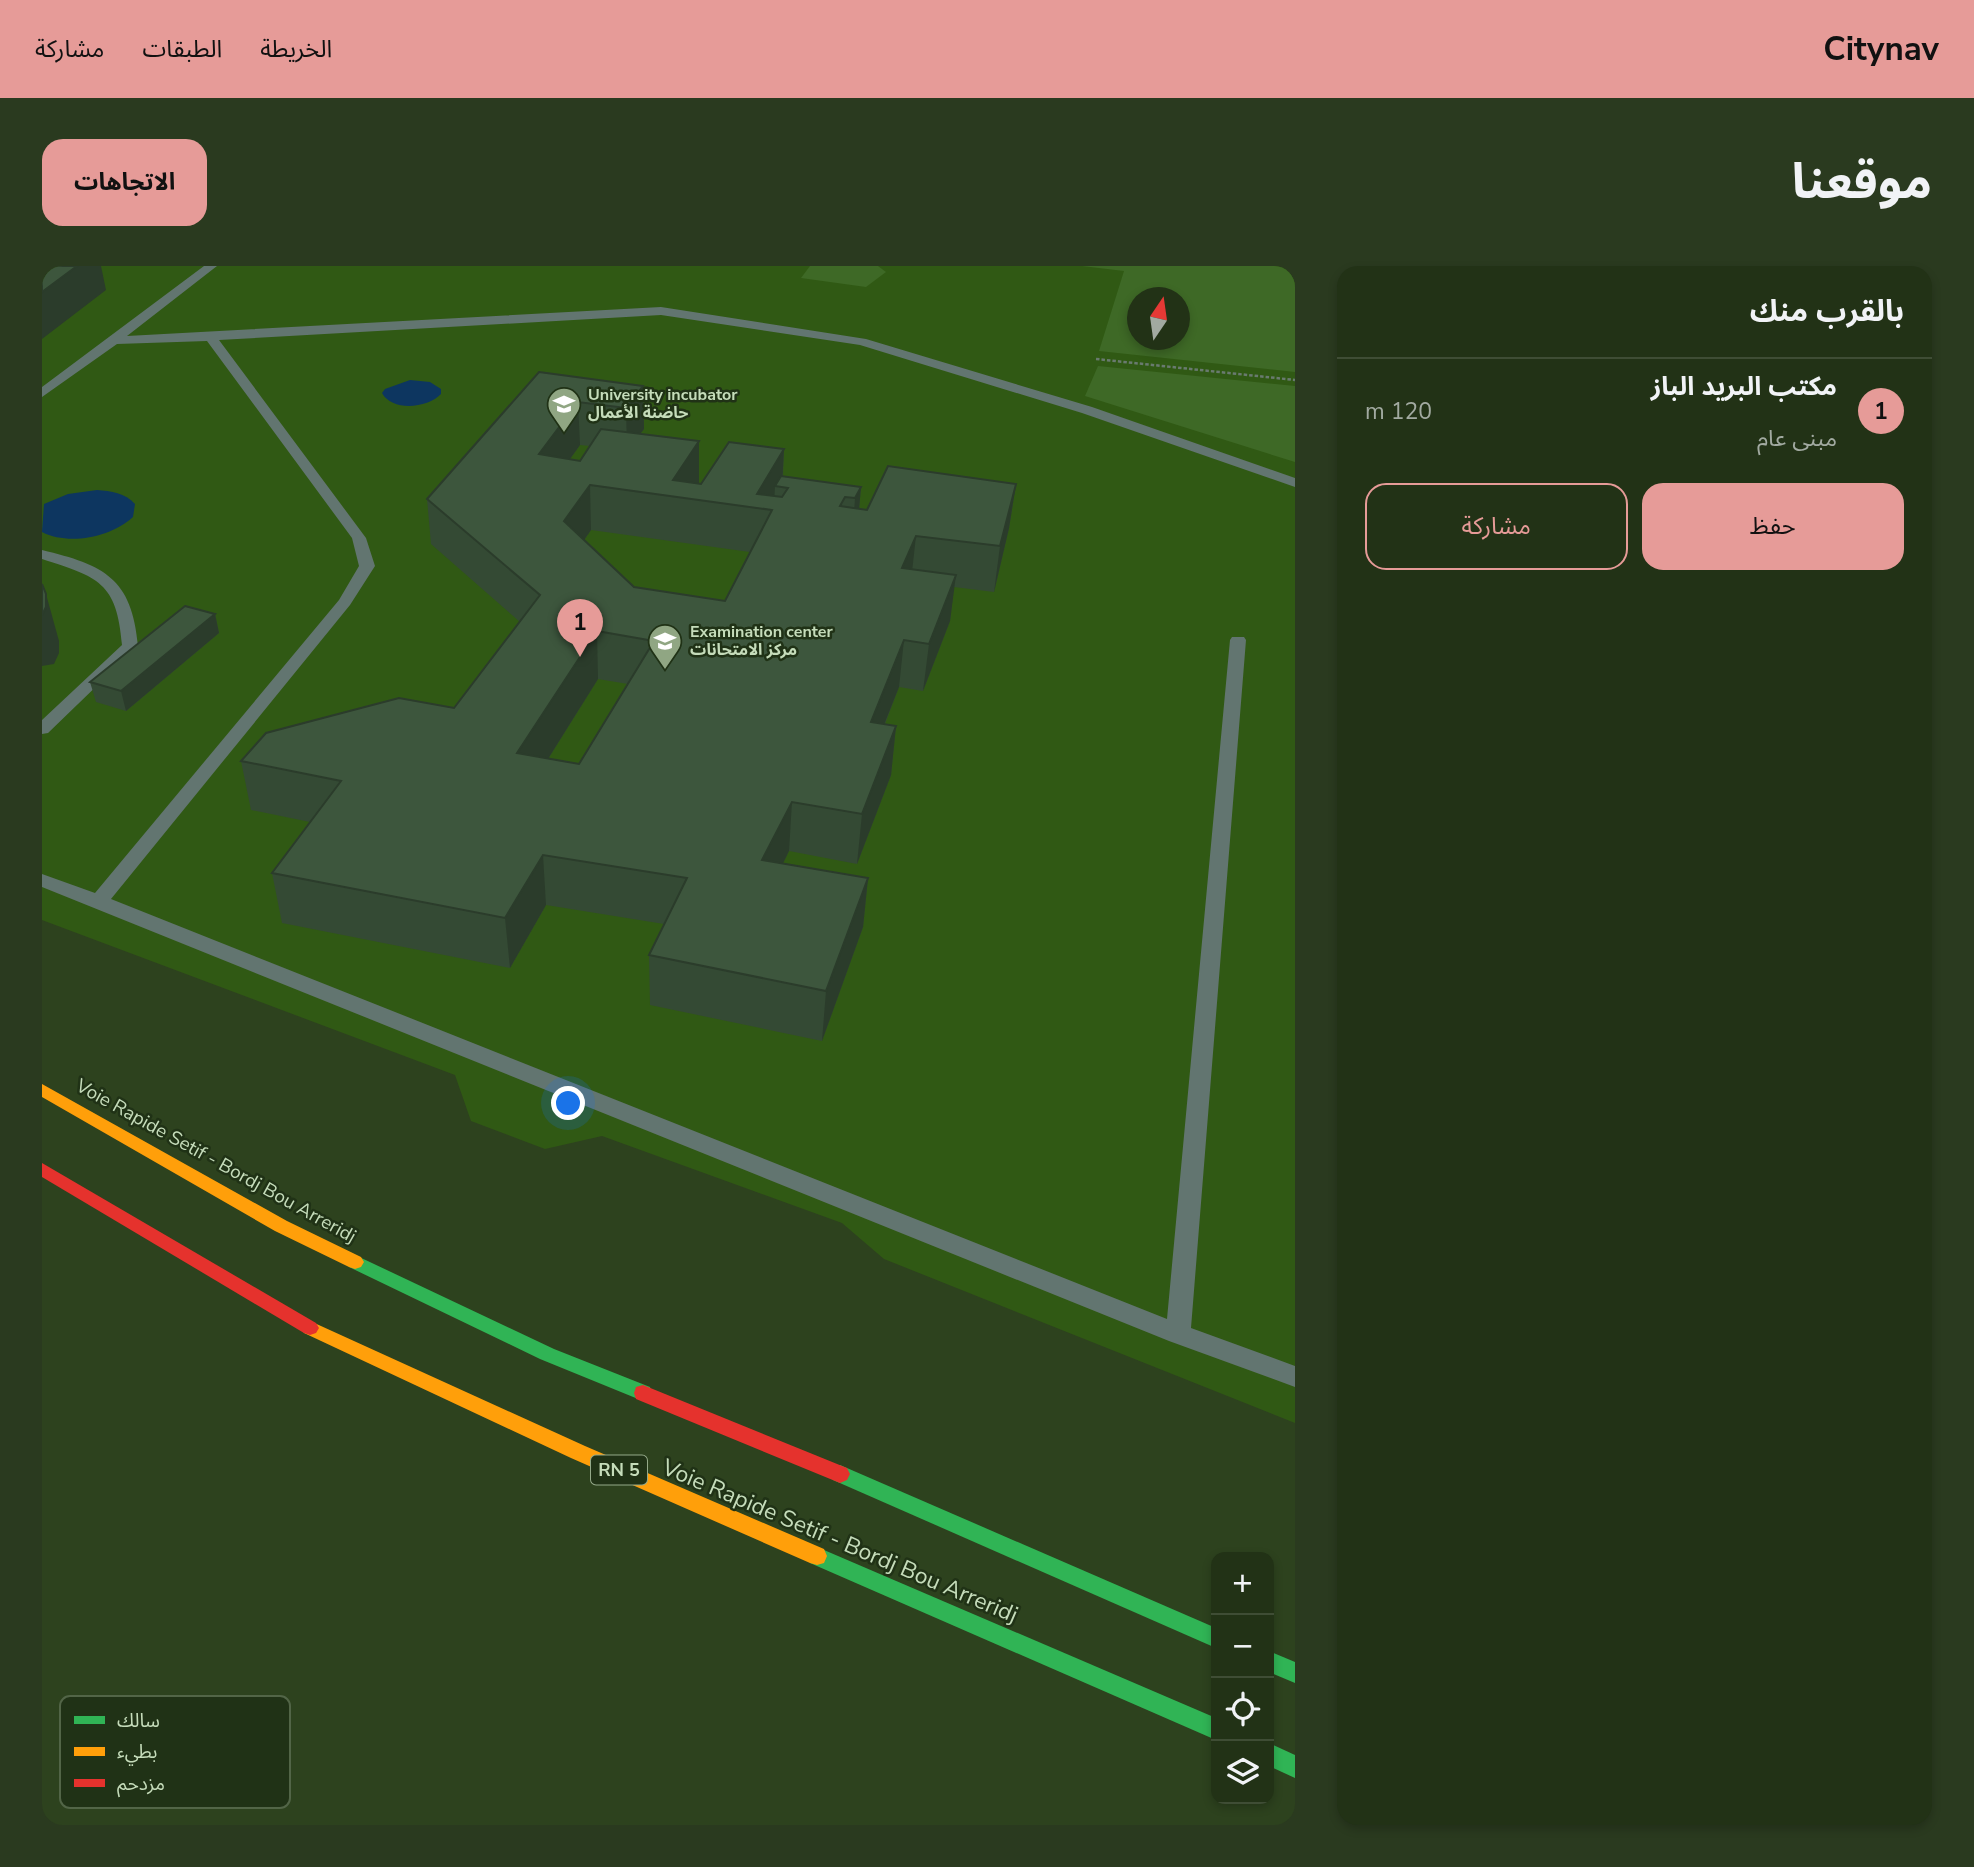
<!DOCTYPE html>
<html lang="ar">
<meta charset="utf-8">
<style>
:root{--surface:#223216;--page:#2a3a1f;--text:#f1f3f6;--muted:#a2aaa1;--line:#3f4d35;--accent:#e69b98}
body{margin:0;font-family:"Nunito Sans","Noto Sans Arabic",sans-serif;background:var(--page);color:var(--text);direction:rtl}
.controls{position:absolute;right:21px;bottom:21px;display:grid;overflow:hidden;border-radius:14px;box-shadow:0 4px 10px #0003}
.controls button{width:63px;height:63px;display:grid;place-items:center;padding:0;border:0;border-bottom:2px solid var(--line);background:var(--surface);color:var(--text);font:35px sans-serif}
.compass{position:absolute;left:1085px;top:21px;width:63px;height:63px;border-radius:50%;background:var(--surface);box-shadow:0 4px 10px #0003;rotate:13deg}
.you{position:absolute;left:527px;top:838px;width:24px;height:24px;margin:-18px;border:5px solid #fff;border-radius:50%;background:#1a73e8;box-shadow:0 0 0 10px #1a73e833}
.badge{display:grid;place-items:center;width:46px;height:46px;border-radius:50%;background:var(--accent);color:#111;font-size:23px;font-weight:700}
.pin{position:absolute;translate:-50% -58px;filter:drop-shadow(0 2px 4px #0008)}
.pin::after{content:'';position:absolute;top:37px;width:24px;height:21px;background:inherit;clip-path:polygon(0 0,100% 0,50% 100%)}
.list{margin:0;padding:0;list-style:none}
h2{display:flex;justify-content:space-between;align-items:center;height:91px;margin:0;padding:0 28px;font-size:30px}
h2 small{font-size:23px;font-weight:400;color:var(--muted)}
.list li{display:grid;grid-template-columns:46px 1fr auto;gap:21px;align-items:center;box-sizing:border-box;height:105px;padding:0 28px;border-top:2px solid var(--line)}
.list b{display:block;font-size:26px;white-space:nowrap}
.list p{margin:0;font-size:23px;white-space:nowrap;color:var(--muted)}
.list em{font-size:23px;font-style:normal;color:var(--muted)}
.actions{display:flex;gap:14px;padding:21px 28px}
.actions a{flex:1;padding:16px 0;border:2px solid var(--accent);border-radius:21px;text-align:center;font-size:24px;color:var(--accent)}
.actions .main{background:var(--accent);color:#111}
.icon{flex:none;width:38px;height:38px;fill:none;stroke:currentColor;stroke-width:2;stroke-linecap:round;stroke-linejoin:round}
.map{position:relative;flex:none;width:1253px;height:1559px;overflow:hidden;direction:ltr;border-radius:21px}
header{display:flex;align-items:center;gap:42px;box-sizing:border-box;height:98px;padding:0 35px;background:var(--accent);color:#111}
header strong{font-size:33px}
nav{display:flex;gap:38px;margin-inline-start:auto;font-size:24px}
.intro{display:flex;align-items:center;justify-content:space-between;box-sizing:border-box;height:168px;padding:0 42px}
h1{margin:0;font-size:49px}
.button{padding:18px 32px;border-radius:21px;background:var(--accent);color:#111;font-size:24px;font-weight:700}
main{display:flex;gap:42px;padding:0 42px}
aside{flex:1;background:var(--surface);border-radius:21px;box-shadow:0 4px 10px #0003}
.map>svg:first-child{display:block}
.built{fill:#305914;fill-rule:evenodd}
.green{fill:#3e6926;fill-rule:evenodd}
.water{fill:#0d3660}
.lines{fill:none;stroke-linecap:round;stroke-linejoin:round}
.path{stroke:#697a6f;stroke-width:2.5;stroke-dasharray:3.5 2;stroke-linecap:butt}
.lane{fill:#627570;fill-rule:evenodd}
.fast{fill:#30b455;fill-rule:evenodd}
.slow{fill:#ff9f0a;fill-rule:evenodd}
.jam{fill:#e5322d;fill-rule:evenodd}
.wall{fill:#344a34;fill-rule:evenodd}
.shaded-wall{fill:#2b3c2b}
.building{fill:#3d563d;stroke:#2b3c2b;stroke-width:2;fill-rule:evenodd}
.labels{text-anchor:middle;dominant-baseline:central;stroke-width:5;stroke-linejoin:round;paint-order:stroke}
.far-poi-label{font-size:16px;font-weight:bold;fill:#c5dcba;stroke:#203216;text-anchor:start}
.shield{fill:#203216;stroke:#94a989;stroke-width:2}
.shield-label{font-size:18px;font-weight:bold;fill:#c5dcba}
.street-label{font-size:19px;fill:#c5dcba;stroke:#203216}
.near-street-label{font-size:23px;fill:#c5dcba;stroke:#203216}
.key{fill:#203216;stroke:#526547;stroke-width:2}
.key-label{font-size:19px;fill:#c5dcba}
</style>
<header>
<strong>Citynav</strong>
<nav><a>الخريطة</a><a>الطبقات</a><a>مشاركة</a></nav>
</header>
<div class="intro"><h1>موقعنا</h1><a class="button">الاتجاهات</a></div>
<main>
<aside>
<h2>بالقرب منك<small></small></h2>
<ul class="list">
<li><span class="badge">1</span><div><b>مكتب البريد الباز</b><p>مبنى عام</p></div><em>120 m</em></li>
</ul>
<div class="actions"><a class="main">حفظ</a><a>مشاركة</a></div>
</aside>
<div class="map">
<svg width="1253" height="1559" viewBox="0 0 1253 1559">
<rect width="100%" height="100%" fill="#2d421e"/>
<path class="built" d="M 0,0 L 1253,0 L 1253,1157 L 842,993 L 800,957 L 560,870 L 503,883 L 429,855 L 413,809 L 0,654 ZM 1096,32 L 1138,32 L 1138,74 L 1096,74 Z"/>
<g class="green">
<path d="M 768,0 L 836,0 L 844,6 L 824,21 L 759,12 Z"/>
<path d="M 1040,0 L 1253,0 L 1253,106 L 1057,85 L 1082,5 ZM 1096,32 L 1138,32 L 1138,74 L 1096,74 Z"/>
<path d="M 1056,100 L 1253,120 L 1253,196 L 1043,130 Z"/>
</g>
<g class="water">
<path d="M 368,114 L 388,116 L 399,123 L 399,128 C 386,142 350,146 340,127 L 343,123 Z"/>
<path d="M 55,224 C 69,225 83,227 93,238 L 91,251 C 69,271 27,280 0,266 L 2,238 L 26,228 Z"/>
</g>
<g class="lines">
<path class="path" d="M 1054,93 L 1253,114"/>
<g class="lane">
<path d="M 162,0 L 175,0 L 85,70 L 619,41 L 824,73 L 1050,141 L 1253,212 L 1253,221 L 1040,147 L 818,79 L 619,49 L 177,74 L 324,272 L 333,300 L 308,339 L 69,633 L 1125,1053 L 1188,374 L 1190,371 L 1202,371 L 1204,374 L 1149,1062 L 1253,1100 L 1253,1121 L 1127,1075 L 0,621 L 0,608 L 53,627 L 297,334 L 317,300 L 310,272 L 165,75 L 75,78 L 0,131 L 0,121 Z"/>
<path d="M 0,284 C 62,299 90,312 96,380 L 6,467 L 0,468 L 0,454 L 80,379 C 75,316 56,311 0,293 Z"/>
</g>
<g class="fast">
<path d="M 313,989 L 512,1083 L 608,1121 L 610,1127 L 608,1133 L 601,1135 L 498,1093 L 307,1001 L 304,996 L 307,991 Z"/>
<path d="M 798,1199 L 1174,1362 L 1174,1382 L 791,1214 L 788,1208 L 791,1202 Z"/>
<path d="M 775,1281 L 1174,1452 L 1174,1474 L 768,1297 L 765,1290 L 768,1283 Z"/>
<path d="M 1227,1385 L 1253,1396 L 1253,1417 L 1227,1406 Z"/>
<path d="M 1227,1477 L 1253,1489 L 1253,1512 L 1227,1500 Z"/>
</g>
<g class="slow">
<path d="M 0,818 L 245,955 L 319,991 L 322,996 L 319,1001 L 313,1003 L 307,1001 L 233,965 L 0,831 Z"/>
<path d="M 268,1055 L 543,1180 L 782,1283 L 785,1290 L 782,1297 L 775,1299 L 768,1297 L 529,1192 L 262,1067 L 259,1062 L 262,1057 Z"/>
</g>
<g class="jam">
<path d="M 0,897 L 274,1057 L 277,1062 L 274,1067 L 268,1069 L 262,1067 L 0,911 Z"/>
<path d="M 601,1119 L 805,1202 L 808,1208 L 805,1214 L 798,1217 L 594,1133 L 592,1127 L 594,1121 Z"/>
</g>
</g>
<g class="wall">
<path d="M 497,106 L 601,120 L 602,163 L 598,168 L 657,175 L 657,218 L 659,218 L 742,183 L 741,210 L 819,221 L 817,243 L 825,244 L 974,218 L 967,262 L 952,326 L 912,321 L 908,355 L 881,425 L 857,421 L 843,458 L 854,460 L 849,509 L 815,598 L 747,585 L 741,597 L 826,612 L 821,661 L 780,775 L 608,739 L 607,689 L 622,658 L 504,639 L 468,702 L 240,657 L 230,607 L 268,556 L 209,544 L 199,495 L 412,442 L 478,356 L 389,278 L 385,233 ZM 538,179 L 548,180 L 538,195 L 528,193 ZM 549,264 L 708,286 L 683,335 L 592,321 L 542,274 ZM 556,413 L 586,418 L 537,498 L 506,493 Z"/>
<path d="M 173,348 L 177,367 L 84,445 L 54,436 L 48,416 Z"/>
</g>
<g class="shaded-wall">
<path d="M 35,0 L 59,0 L 64,24 L 0,73 L 0,26 Z"/>
<path d="M 601,120 L 602,163 L 585,185 L 584,142 Z"/>
<path d="M 536,136 L 538,179 L 500,232 L 497,188 Z"/>
<path d="M 657,175 L 657,219 L 631,214 Z"/>
<path d="M 742,183 L 740,221 L 733,220 L 732,240 L 715,228 Z"/>
<path d="M 974,218 L 967,262 L 952,326 L 958,280 Z"/>
<path d="M 548,219 L 549,264 L 524,300 L 522,255 Z"/>
<path d="M 819,221 L 815,266 L 810,277 L 813,232 Z"/>
<path d="M 874,270 L 869,315 L 860,302 Z"/>
<path d="M 914,309 L 908,355 L 881,425 L 887,378 Z"/>
<path d="M 4,328 L 17,375 L 17,387 L 12,398 L 0,400 L 0,349 Z"/>
<path d="M 173,348 L 177,367 L 84,445 L 79,425 Z"/>
<path d="M 555,365 L 556,413 L 479,536 L 475,487 Z"/>
<path d="M 862,374 L 857,421 L 824,504 L 829,456 Z"/>
<path d="M 854,460 L 849,509 L 815,598 L 820,548 Z"/>
<path d="M 750,536 L 747,585 L 718,644 L 720,594 Z"/>
<path d="M 501,589 L 504,639 L 468,702 L 463,652 Z"/>
<path d="M 826,612 L 821,661 L 780,775 L 784,725 Z"/>
</g>
<g class="building">
<path d="M 0,0 L 35,0 L 0,26 Z"/>
<path d="M 497,106 L 601,120 L 584,142 L 536,136 L 497,188 L 538,195 L 559,163 L 657,175 L 631,214 L 659,218 L 687,176 L 742,183 L 715,228 L 740,231 L 746,222 L 733,220 L 739,210 L 819,221 L 813,232 L 803,231 L 798,240 L 825,244 L 846,200 L 974,218 L 958,280 L 874,270 L 860,302 L 914,309 L 887,378 L 862,374 L 829,456 L 854,460 L 820,548 L 750,536 L 720,594 L 826,612 L 784,725 L 607,689 L 645,612 L 501,589 L 463,652 L 230,607 L 299,515 L 199,495 L 224,467 L 357,432 L 412,442 L 498,329 L 385,233 ZM 548,219 L 730,244 L 683,335 L 592,321 L 522,255 ZM 555,365 L 612,375 L 537,498 L 475,487 Z"/>
<path d="M 0,318 L 4,328 L 4,341 L 0,349 Z"/>
<path d="M 143,340 L 173,348 L 79,425 L 48,416 Z"/>
</g>
<defs>
<symbol id="university-pin" viewBox="-11 -11 22 30"><path d="M0 17L-7.5 6A9.5 9.5 0 1 1 7.5 6Z" fill="#90a683" stroke="#203216"/><path d="M0-5L7-2L0 1L-7-2ZM-4 1L0 2.5L4 1V4Q0 6-4 4Z" fill="#fff"/></symbol>
</defs>
<g fill-rule="evenodd">
<use href="#university-pin" x="503" y="119" width="38" height="52"/>
<use href="#university-pin" x="604" y="356" width="38" height="52"/>
</g>
<g class="labels">
<g class="far-poi-label">
<text x="546" y="129">University incubator<tspan x="546" dy="18">حاضنة الأعمال</tspan></text>
<text x="648" y="366">Examination center<tspan x="648" dy="18">مركز الامتحانات</tspan></text>
</g>
<rect class="shield" x="549" y="1189.5" width="56" height="29" rx="5"/>
<g class="shield-label">
<text x="577" y="1204">RN 5</text>
</g>
<g class="street-label">
<text transform="translate(174 895) rotate(29)">Voie Rapide Setif - Bordj Bou Arreridj</text>
</g>
<g class="near-street-label">
<text transform="translate(798 1275) rotate(23)">Voie Rapide Setif - Bordj Bou Arreridj</text>
</g>
</g>
<rect x="18" y="1430" width="230" height="112" rx="10" class="key"/>
<rect x="32" y="1450" width="31" height="8" fill="#30b455"/>
<rect x="32" y="1481" width="31" height="9" fill="#ff9f0a"/>
<rect x="32" y="1513" width="31" height="8" fill="#e5322d"/>
<g class="key-label">
<text x="75" y="1461">سالك</text>
<text x="75" y="1492">بطيء</text>
<text x="75" y="1524">مزدحم</text>
</g>
</svg>
<div class="controls">
<button>+</button>
<button>−</button>
<button><svg class="icon" aria-label="locate" viewBox="0 0 24 24"><circle cx="12" cy="12" r="6"/><path d="M12 2v4M12 18v4M2 12h4M18 12h4"/></svg></button>
<button><svg class="icon" aria-label="layers" viewBox="0 0 24 24"><path d="M12 4l9 5-9 5-9-5zM3 14l9 5 9-5"/></svg></button>
</div>
<svg class="compass" viewBox="-18 -18 36 36"><path d="M0-13l5 13h-10z" fill="#e53935"/><path d="M0 13l5-13h-10z" fill="#a2aaa1"/></svg>
<div class="you"></div>
<div class="pin badge" style="left:538px;top:391px">1</div>
</div>
</main>
